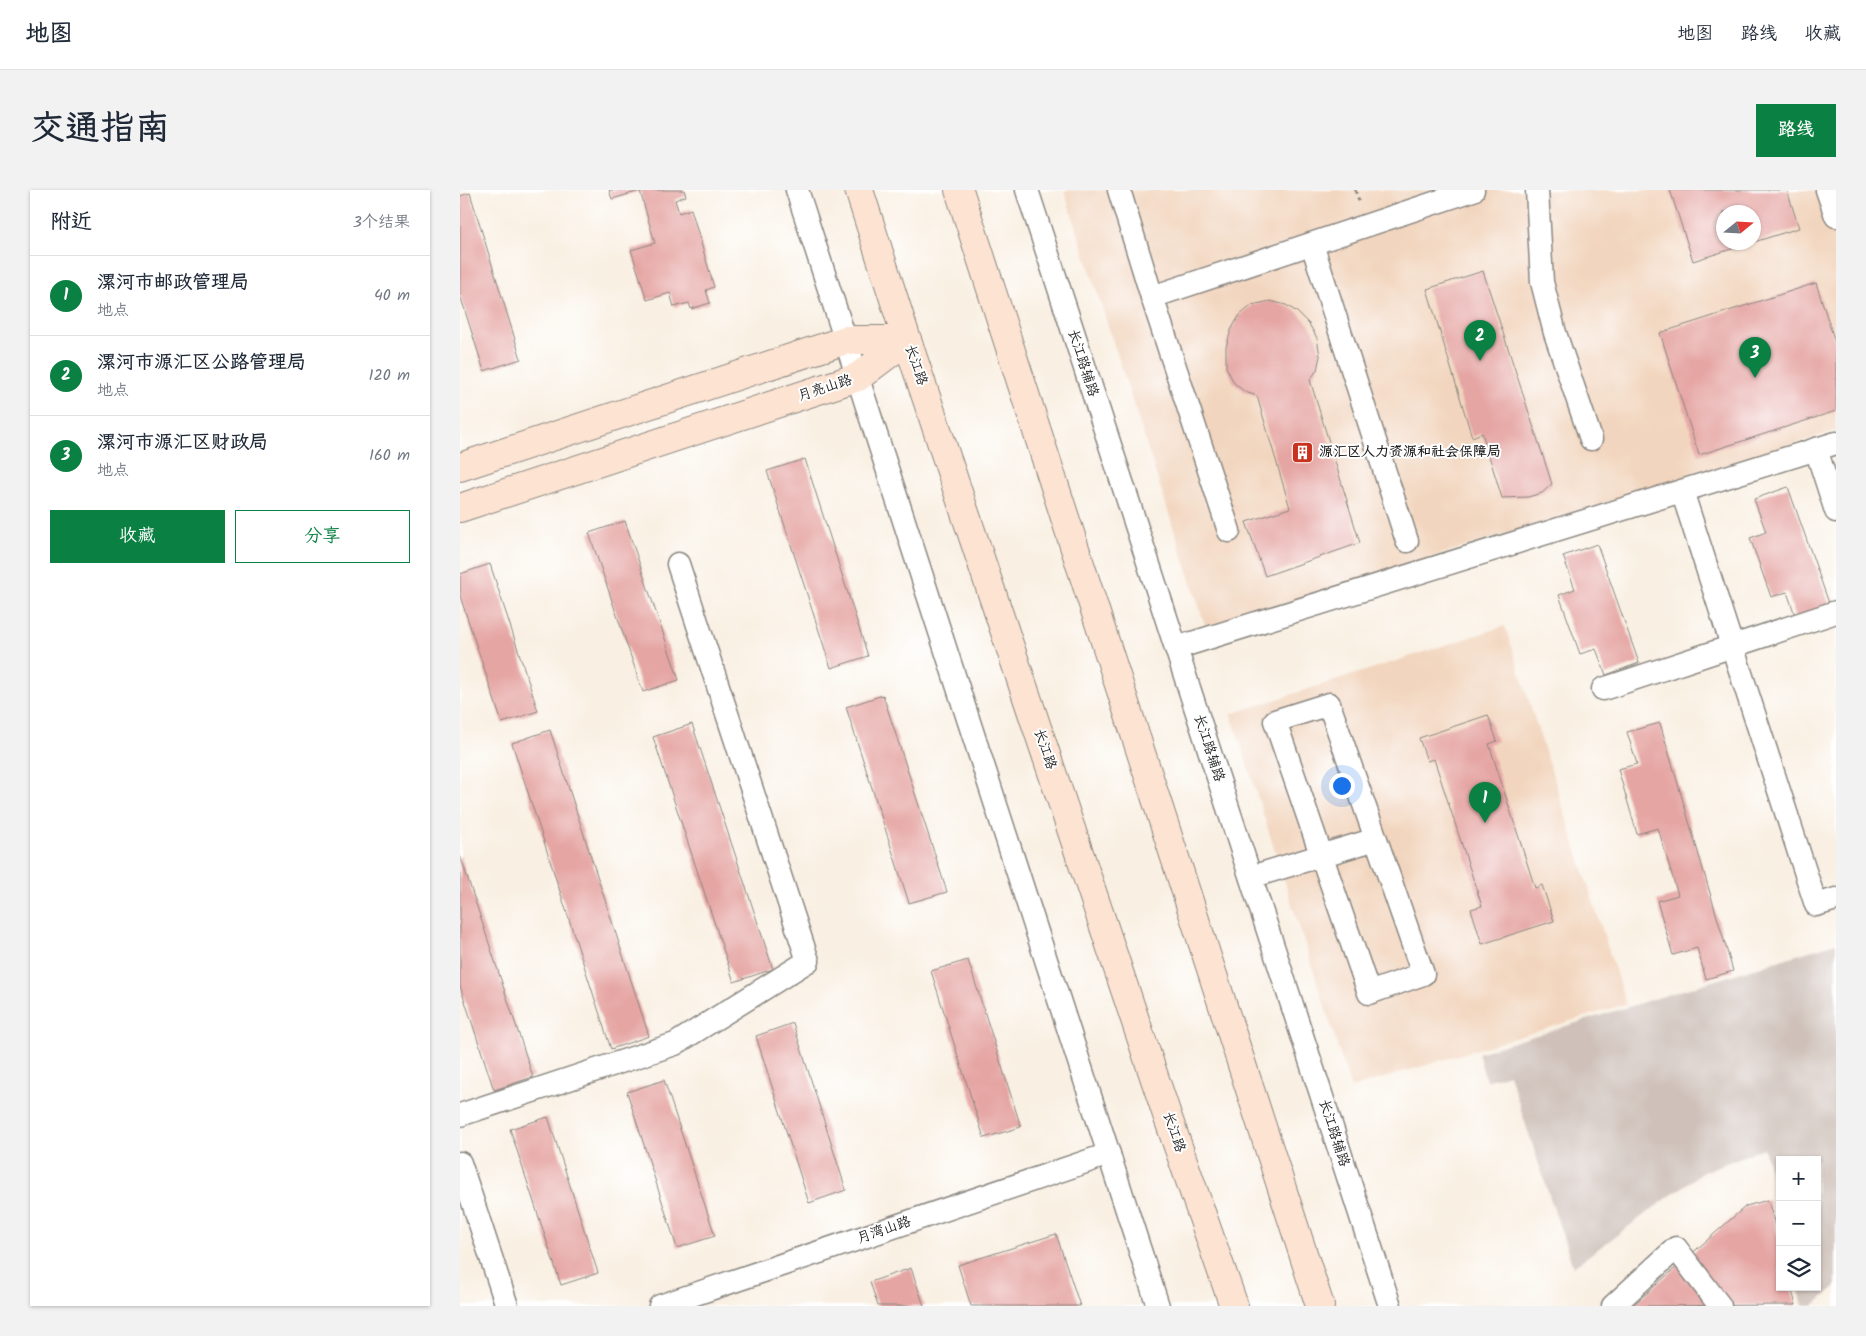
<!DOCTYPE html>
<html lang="zh">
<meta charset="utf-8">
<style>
:root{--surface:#fff;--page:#f2f2f3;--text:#1f2937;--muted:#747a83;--line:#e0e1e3;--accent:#0b8043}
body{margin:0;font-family:Kalam,"LXGW WenKai TC",sans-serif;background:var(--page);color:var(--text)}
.controls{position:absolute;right:15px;bottom:15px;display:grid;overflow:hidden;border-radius:0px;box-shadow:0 1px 4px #0004}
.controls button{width:45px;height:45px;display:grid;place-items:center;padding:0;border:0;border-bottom:1px solid var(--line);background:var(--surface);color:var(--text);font:25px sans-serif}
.compass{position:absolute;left:1256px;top:15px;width:45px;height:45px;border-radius:50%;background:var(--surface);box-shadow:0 1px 4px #0004;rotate:72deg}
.you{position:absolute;left:881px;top:595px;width:18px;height:18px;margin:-12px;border:4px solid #fff;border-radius:50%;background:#1a73e8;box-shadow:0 0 0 8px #1a73e833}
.badge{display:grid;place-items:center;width:32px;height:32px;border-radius:50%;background:var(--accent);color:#fff;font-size:16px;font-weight:700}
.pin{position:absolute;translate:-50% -41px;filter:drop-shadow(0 1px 2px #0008)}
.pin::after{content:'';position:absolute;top:26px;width:18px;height:15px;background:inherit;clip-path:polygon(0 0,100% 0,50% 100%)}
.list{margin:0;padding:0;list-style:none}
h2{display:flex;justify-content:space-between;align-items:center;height:65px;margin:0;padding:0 20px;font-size:21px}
h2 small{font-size:16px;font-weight:400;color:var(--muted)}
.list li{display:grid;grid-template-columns:32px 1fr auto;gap:15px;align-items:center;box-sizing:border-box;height:80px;padding:0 20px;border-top:1px solid var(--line)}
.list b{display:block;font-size:19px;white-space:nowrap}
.list p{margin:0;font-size:16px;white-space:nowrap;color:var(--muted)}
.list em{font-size:16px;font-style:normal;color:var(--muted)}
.actions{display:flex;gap:10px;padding:15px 20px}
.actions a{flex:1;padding:11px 0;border:1px solid var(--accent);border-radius:0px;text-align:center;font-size:18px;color:var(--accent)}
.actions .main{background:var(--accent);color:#fff}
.icon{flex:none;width:28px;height:28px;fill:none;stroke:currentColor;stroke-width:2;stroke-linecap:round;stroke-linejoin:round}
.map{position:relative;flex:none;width:1376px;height:1116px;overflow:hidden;border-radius:0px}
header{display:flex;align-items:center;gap:30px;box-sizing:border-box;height:70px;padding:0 25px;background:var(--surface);border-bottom:1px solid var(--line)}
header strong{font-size:24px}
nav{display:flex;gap:28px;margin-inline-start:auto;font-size:18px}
.intro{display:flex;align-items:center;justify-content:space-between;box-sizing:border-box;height:120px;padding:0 30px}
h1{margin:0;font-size:35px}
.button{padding:12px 22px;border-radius:0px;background:var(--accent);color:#fff;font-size:18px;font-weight:700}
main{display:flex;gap:30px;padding:0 30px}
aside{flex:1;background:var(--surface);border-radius:0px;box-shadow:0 1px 4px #0004}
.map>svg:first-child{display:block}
.built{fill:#f2d5be;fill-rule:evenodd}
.industrial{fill:#cfc1ba}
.building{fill:#e5a5a3}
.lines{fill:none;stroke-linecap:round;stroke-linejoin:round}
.street-casing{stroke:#8a8680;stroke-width:25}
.secondary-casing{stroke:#8a8680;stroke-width:30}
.path{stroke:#8a8680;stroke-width:3;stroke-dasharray:4 4;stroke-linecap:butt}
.street{stroke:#fff;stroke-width:22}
.secondary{stroke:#fde3d1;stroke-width:28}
.labels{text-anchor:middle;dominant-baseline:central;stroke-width:4;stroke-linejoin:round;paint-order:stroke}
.street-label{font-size:14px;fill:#1c1c1c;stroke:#fff}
.poi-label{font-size:14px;font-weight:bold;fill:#1c1c1c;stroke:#fff;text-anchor:start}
</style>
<header>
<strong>地图</strong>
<nav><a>地图</a><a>路线</a><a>收藏</a></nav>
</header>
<div class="intro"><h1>交通指南</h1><a class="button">路线</a></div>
<main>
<aside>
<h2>附近<small>3个结果</small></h2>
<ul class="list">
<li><span class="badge">1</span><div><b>漯河市邮政管理局</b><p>地点</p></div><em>40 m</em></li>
<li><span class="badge">2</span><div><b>漯河市源汇区公路管理局</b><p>地点</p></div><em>120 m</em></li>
<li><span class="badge">3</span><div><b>漯河市源汇区财政局</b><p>地点</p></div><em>160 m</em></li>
</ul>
<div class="actions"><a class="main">收藏</a><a>分享</a></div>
</aside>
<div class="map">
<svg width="1376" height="1116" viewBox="0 0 1376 1116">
<rect width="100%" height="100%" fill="#fff"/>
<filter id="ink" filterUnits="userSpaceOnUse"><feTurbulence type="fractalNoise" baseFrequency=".02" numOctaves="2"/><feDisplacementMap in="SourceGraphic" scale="10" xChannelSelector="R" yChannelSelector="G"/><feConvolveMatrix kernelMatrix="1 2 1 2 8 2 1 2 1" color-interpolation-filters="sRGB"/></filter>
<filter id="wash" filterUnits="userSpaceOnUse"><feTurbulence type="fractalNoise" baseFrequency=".0096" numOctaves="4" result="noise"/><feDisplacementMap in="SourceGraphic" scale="20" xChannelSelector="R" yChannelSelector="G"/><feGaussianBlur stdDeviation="1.12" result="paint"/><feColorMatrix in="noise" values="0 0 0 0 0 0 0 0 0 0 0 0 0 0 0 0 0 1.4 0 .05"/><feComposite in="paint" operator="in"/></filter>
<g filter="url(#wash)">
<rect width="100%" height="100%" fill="#f9f0e3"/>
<g class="built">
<path d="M 604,0 L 1376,0 L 1376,241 L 746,438 ZM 1264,22 L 1294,22 L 1294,52 L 1264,52 Z"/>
<path d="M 1045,436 L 1166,814 L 891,898 L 771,524 Z"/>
</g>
<path class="industrial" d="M 1376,753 L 1376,1096 L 1353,1116 L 1343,1116 L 1338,1097 L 1357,1097 L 1357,970 L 1320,970 L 1320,1022 L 1304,958 L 1243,982 L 1113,1077 L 1049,884 L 1026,891 L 1018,863 Z"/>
<g id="blocks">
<g class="building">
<path d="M 149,0 L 224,0 L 226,6 L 215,10 L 219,23 L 231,19 L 254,97 L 246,100 L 250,113 L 231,119 L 229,113 L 214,117 L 210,103 L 187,110 L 171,60 L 195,53 L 180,1 L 152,9 Z"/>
<path d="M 1210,0 L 1327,0 L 1339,38 L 1294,52 L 1294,22 L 1264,22 L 1264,52 L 1291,53 L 1233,71 Z"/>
<path d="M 10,3 L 61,169 L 24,181 L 0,105 L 0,6 Z"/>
<path d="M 1023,81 L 1092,294 L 1082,303 L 1068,307 L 1042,308 L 1022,243 L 1012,247 L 967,99 Z"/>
<path d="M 1356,93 L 1376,155 L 1376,221 L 1239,265 L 1200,143 Z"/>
<path d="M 810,111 L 826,115 L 837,122 L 849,134 L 857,148 L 860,166 L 857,180 L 850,190 L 900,353 L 805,386 L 786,332 L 830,318 L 797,206 L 785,202 L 774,193 L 766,177 L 766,157 L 771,140 L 779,126 L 792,115 Z"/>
<path d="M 345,269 L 408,466 L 371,478 L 307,281 Z"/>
<path d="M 1328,297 L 1370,416 L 1336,428 L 1327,402 L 1311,407 L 1290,348 L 1306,342 L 1294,309 Z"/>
<path d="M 165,331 L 219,490 L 183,502 L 129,343 Z"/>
<path d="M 1137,354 L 1179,473 L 1146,485 L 1136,459 L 1120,464 L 1099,405 L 1115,399 L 1103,366 Z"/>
<path d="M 30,374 L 78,521 L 42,533 L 0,406 L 0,384 Z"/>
<path d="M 423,505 L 487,702 L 449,713 L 386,517 Z"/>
<path d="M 1028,525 L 1037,551 L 1029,554 L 1075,698 L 1082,695 L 1094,731 L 1022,754 L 1011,719 L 1022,716 L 974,569 L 967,571 L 959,548 Z"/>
<path d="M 1200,533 L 1273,781 L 1246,789 L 1237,758 L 1213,765 L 1197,711 L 1218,705 L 1198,638 L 1177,644 L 1158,579 L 1177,574 L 1167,542 Z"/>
<path d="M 232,534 L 313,779 L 274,792 L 193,547 Z"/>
<path d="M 90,540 L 189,846 L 151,859 L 52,553 Z"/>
<path d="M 0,665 L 73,887 L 34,900 L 0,796 Z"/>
<path d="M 508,770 L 561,937 L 524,948 L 471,781 Z"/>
<path d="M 333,833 L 386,1000 L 349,1013 L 296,846 Z"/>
<path d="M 204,890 L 255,1046 L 217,1058 L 167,902 Z"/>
<path d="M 88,927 L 138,1083 L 101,1095 L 50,939 Z"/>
<path d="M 1308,1010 L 1320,1053 L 1320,1097 L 1331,1097 L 1336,1115 L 1172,1116 L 1286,1016 Z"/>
<path d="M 596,1044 L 620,1116 L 511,1116 L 498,1075 Z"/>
<path d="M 451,1078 L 464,1116 L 418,1116 L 410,1092 Z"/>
</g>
</g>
</g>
<g filter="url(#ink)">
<use href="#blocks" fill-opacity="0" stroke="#8a8680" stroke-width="1"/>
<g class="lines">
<defs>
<g id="street">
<path d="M 337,0 L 698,1116"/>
<path d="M 567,0 L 930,1116"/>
<path d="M 659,0 L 692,107 L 769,341"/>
<path d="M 1077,0 L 1082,92 L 1095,143 L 1131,249"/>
<path d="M 1367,0 L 1376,26"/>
<path d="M 852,54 L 947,351"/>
<path d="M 692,107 L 1013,0"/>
<path d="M 1356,259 L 1376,321"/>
<path d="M 1222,301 L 1356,715 L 1376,709"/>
<path d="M 716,458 L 1376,253"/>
<path d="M 1143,499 L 1376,422"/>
<path d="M 791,687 L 916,649 L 869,514 L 815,531 L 909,803 L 963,784 L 916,649"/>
<path d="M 0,925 L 215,854 L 348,771 L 218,374"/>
<path d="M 0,973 L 47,1116"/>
<path d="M 200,1116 L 649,964"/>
<path d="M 1153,1116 L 1216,1058 L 1260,1116"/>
</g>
<g id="secondary">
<path d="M 399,0 L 447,150 L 708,928 L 774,1116"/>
<path d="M 499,0 L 860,1116"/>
<path d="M 0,277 L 386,150 L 447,150"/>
<path d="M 0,318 L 398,187 L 447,150"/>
</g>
</defs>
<use href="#street" class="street-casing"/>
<use href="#secondary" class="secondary-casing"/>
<path class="path" d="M 895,0 L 900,14"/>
<use href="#street" class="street"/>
<use href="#secondary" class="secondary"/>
</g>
</g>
<defs>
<symbol id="building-square" viewBox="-11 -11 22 22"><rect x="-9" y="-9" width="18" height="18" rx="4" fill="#c8321e" stroke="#fff"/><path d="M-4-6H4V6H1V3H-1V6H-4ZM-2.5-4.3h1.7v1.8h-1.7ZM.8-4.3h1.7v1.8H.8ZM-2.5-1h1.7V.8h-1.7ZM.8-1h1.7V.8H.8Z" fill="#fff"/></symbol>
</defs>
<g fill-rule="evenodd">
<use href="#building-square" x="830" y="250" width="25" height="25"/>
</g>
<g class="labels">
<g class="street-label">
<text transform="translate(623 173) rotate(72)">长江路辅路</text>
<text transform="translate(456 175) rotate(71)">长江路</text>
<text transform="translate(365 198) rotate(-18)">月亮山路</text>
<text transform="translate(749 558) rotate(72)">长江路辅路</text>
<text transform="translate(585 559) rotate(71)">长江路</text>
<text transform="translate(714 942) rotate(71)">长江路</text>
<text transform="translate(874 943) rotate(72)">长江路辅路</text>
<text transform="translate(424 1040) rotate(-19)">月湾山路</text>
</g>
<g class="poi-label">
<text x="859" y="262">源汇区人力资源和社会保障局</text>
</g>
</g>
</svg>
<div class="controls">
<button>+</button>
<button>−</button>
<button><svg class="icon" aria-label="layers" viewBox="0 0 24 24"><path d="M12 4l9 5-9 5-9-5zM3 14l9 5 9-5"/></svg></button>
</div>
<svg class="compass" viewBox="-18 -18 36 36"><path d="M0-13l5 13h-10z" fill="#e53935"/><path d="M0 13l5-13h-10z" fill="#747a83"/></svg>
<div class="you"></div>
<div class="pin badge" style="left:1025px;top:633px">1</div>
<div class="pin badge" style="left:1020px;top:171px">2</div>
<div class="pin badge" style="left:1295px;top:188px">3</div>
</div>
</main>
